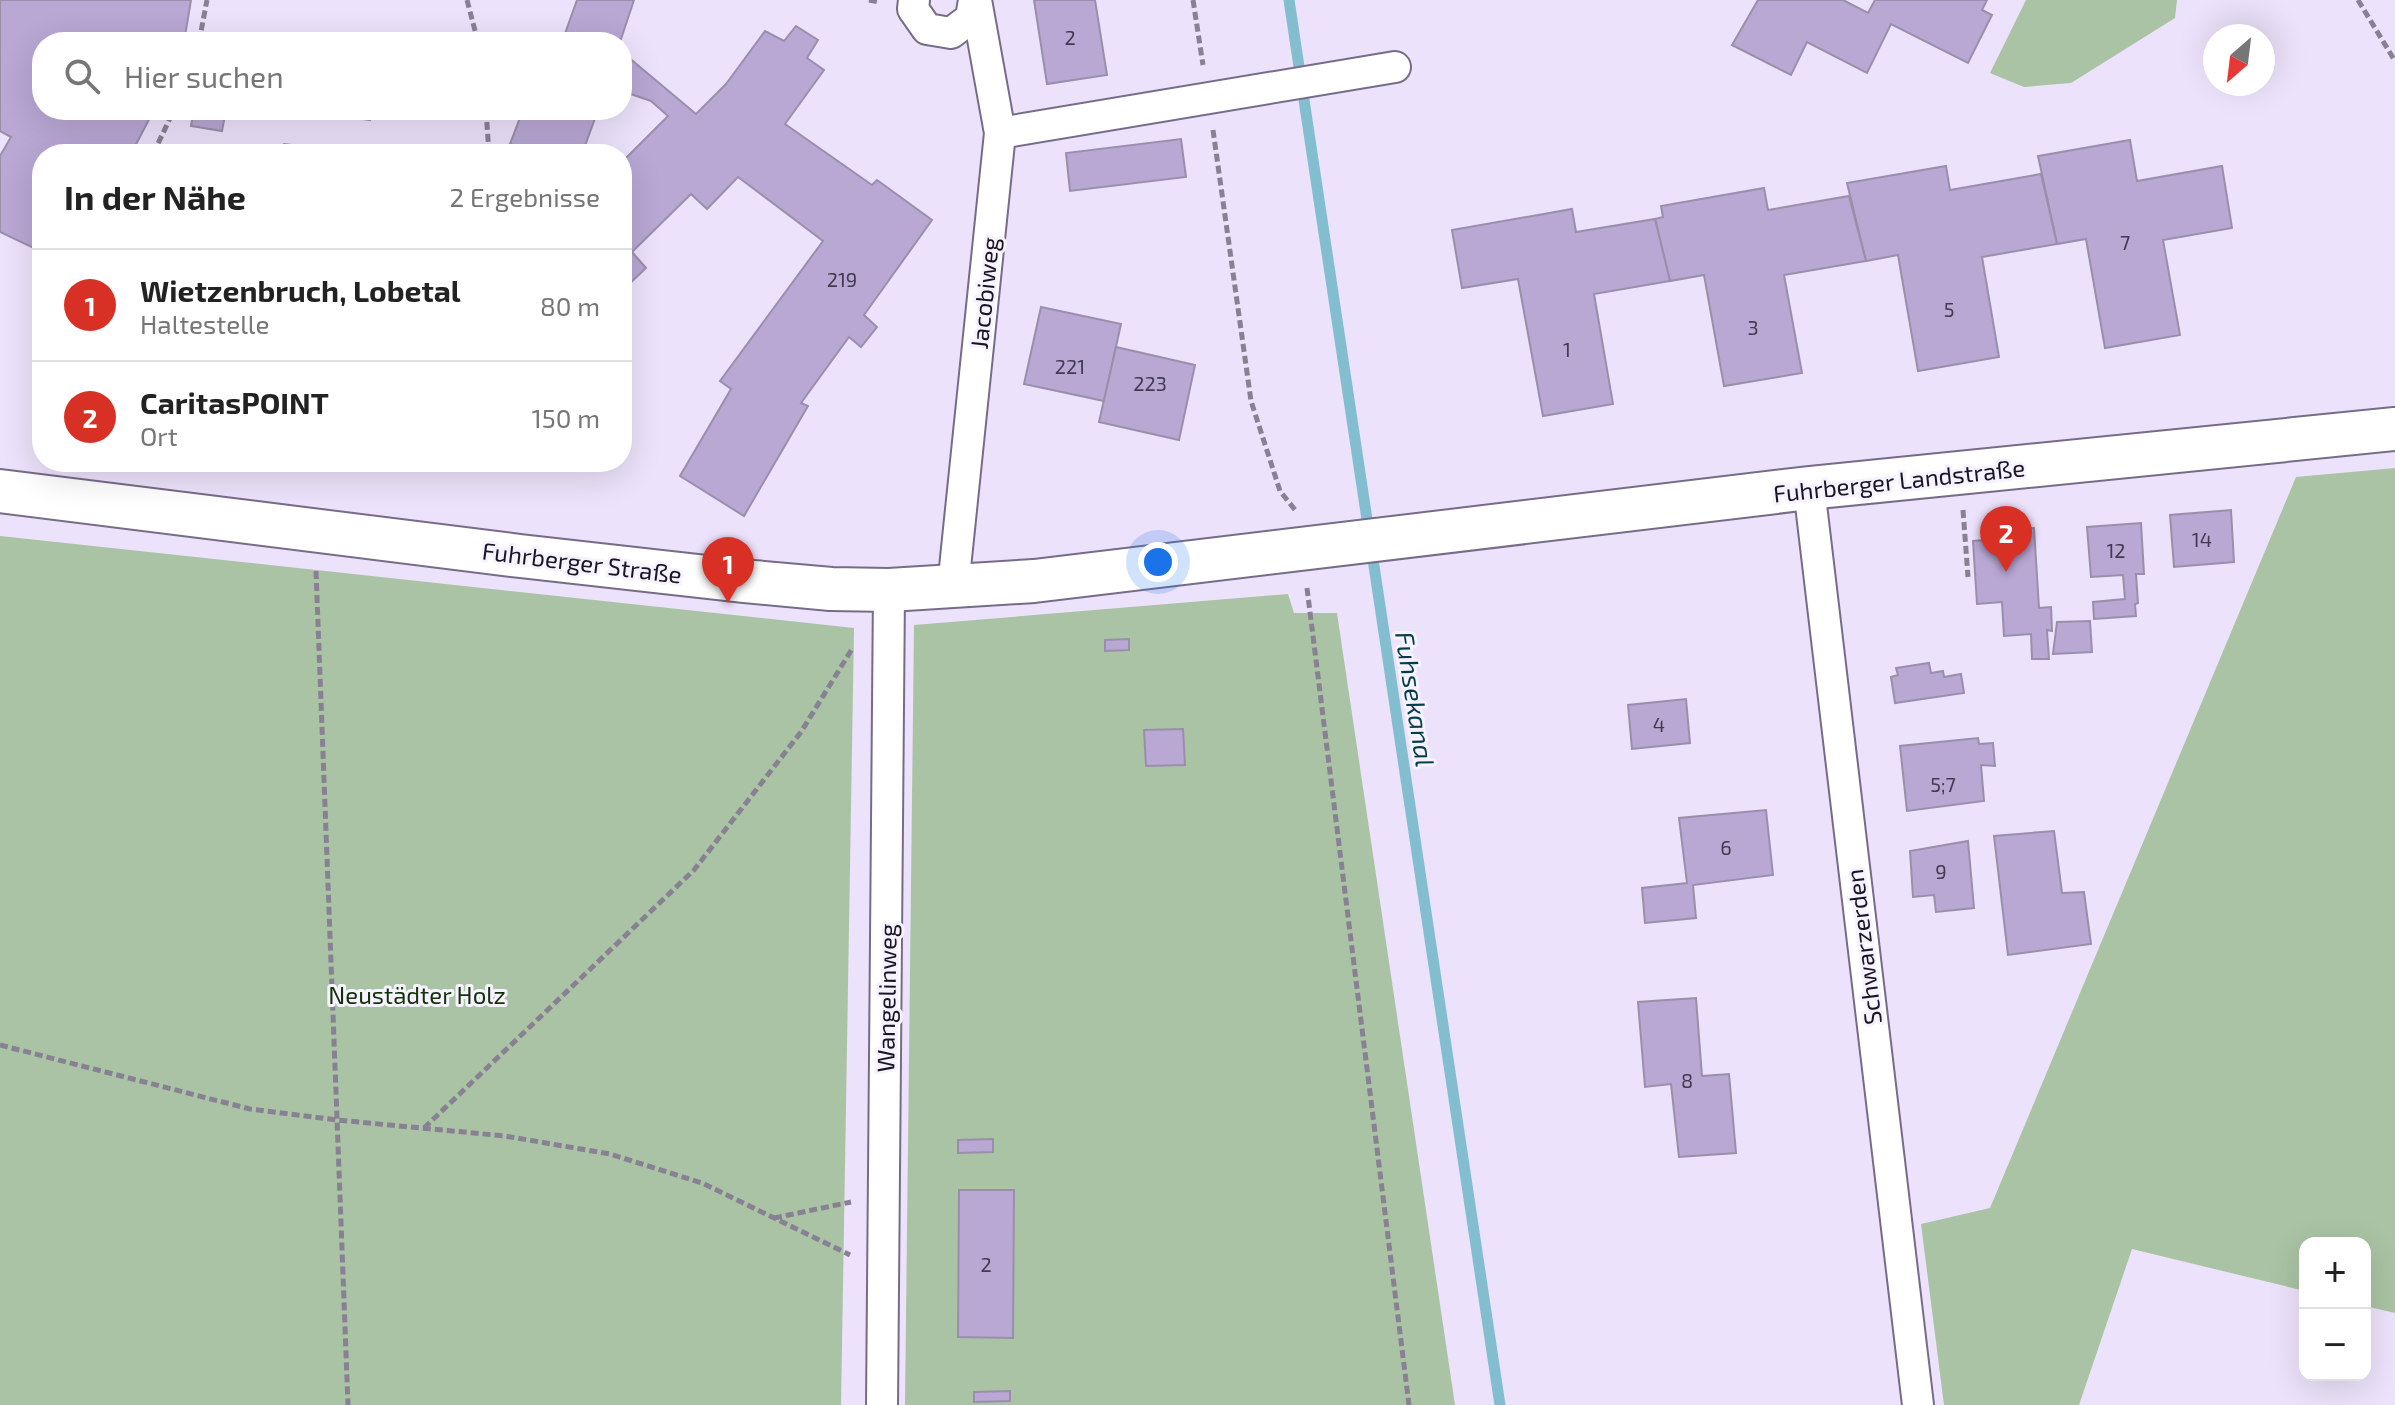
<!DOCTYPE html>
<html lang="de">
<meta charset="utf-8">
<style>
:root{--surface:#fff;--page:#f6f6f6;--text:#222;--muted:#767676;--line:#e0e0e0;--accent:#d93025}
body{margin:0;font-family:"Exo 2",sans-serif;background:var(--page);color:var(--text)}
.controls{position:absolute;right:24px;bottom:24px;display:grid;overflow:hidden;border-radius:16px;box-shadow:0 8px 32px #0002}
.controls button{width:72px;height:72px;display:grid;place-items:center;padding:0;border:0;border-bottom:2px solid var(--line);background:var(--surface);color:var(--text);font:40px sans-serif}
.compass{position:absolute;left:2203px;top:24px;width:72px;height:72px;border-radius:50%;background:var(--surface);box-shadow:0 8px 32px #0002;rotate:208deg}
.you{position:absolute;left:1158px;top:562px;width:28px;height:28px;margin:-20px;border:6px solid #fff;border-radius:50%;background:#1a73e8;box-shadow:0 0 0 12px #1a73e833}
.badge{display:grid;place-items:center;width:52px;height:52px;border-radius:50%;background:var(--accent);color:#fff;font-size:26px;font-weight:700}
.pin{position:absolute;translate:-50% -66px;filter:drop-shadow(0 2px 4px #0008)}
.pin::after{content:'';position:absolute;top:42px;width:28px;height:24px;background:inherit;clip-path:polygon(0 0,100% 0,50% 100%)}
.list{margin:0;padding:0;list-style:none}
h2{display:flex;justify-content:space-between;align-items:center;height:104px;margin:0;padding:0 32px;font-size:34px}
h2 small{font-size:26px;font-weight:400;color:var(--muted)}
.list li{display:grid;grid-template-columns:52px 1fr auto;gap:24px;align-items:center;box-sizing:border-box;height:112px;padding:0 32px;border-top:2px solid var(--line)}
.list b{display:block;font-size:30px;white-space:nowrap}
.list p{margin:0;font-size:26px;white-space:nowrap;color:var(--muted)}
.list em{font-size:26px;font-style:normal;color:var(--muted)}
.icon{flex:none;width:44px;height:44px;fill:none;stroke:currentColor;stroke-width:2;stroke-linecap:round;stroke-linejoin:round}
.map{position:relative;flex:none;width:2395px;height:1405px;overflow:hidden}
.search{position:absolute;background:var(--surface);box-shadow:0 8px 32px #0002;left:32px;top:32px;width:600px;height:88px;display:flex;align-items:center;gap:20px;box-sizing:border-box;padding:0 28px;border-radius:32px;color:var(--muted);font-size:30px}
.panel{position:absolute;background:var(--surface);box-shadow:0 8px 32px #0002;left:32px;top:144px;width:600px;height:328px;border-radius:32px}
.map>svg:first-child{display:block}
.green{fill:#aac3a4}
.lines{fill:none;stroke-linecap:round;stroke-linejoin:round}
.stream{stroke:#82becf;stroke-width:11}
.building{fill:#b9a7d4;stroke:#9a8fab;stroke-width:2}
.street-casing{stroke:#776c87;stroke-width:34}
.secondary-casing{stroke:#776c87;stroke-width:46}
.path{stroke:#888193;stroke-width:5;stroke-dasharray:8 4;stroke-linecap:butt}
.street{stroke:#fff;stroke-width:30}
.secondary{stroke:#fff;stroke-width:42}
.labels{text-anchor:middle;dominant-baseline:central;stroke-width:6;stroke-linejoin:round;paint-order:stroke}
.number-label{font-size:20px;fill:#423a4e}
.street-label{font-size:24px;fill:#1a1621;stroke:#f7f2ff}
.park-label{font-size:24px;fill:#123208;stroke:#f7f2ff}
.water-label{font-size:26px;font-style:italic;fill:#053e4b;stroke:#f7f2ff}
</style>
<div class="map">
<svg width="2395" height="1405" viewBox="0 0 2395 1405">
<rect width="100%" height="100%" fill="#ece2fb"/>
<g class="green">
<path d="M 2026,0 L 2177,0 L 2175,18 L 2071,83 L 2024,87 L 1990,73 Z"/>
<path d="M 2395,468 L 2395,1313 L 2365,1306 L 2365,1243 L 2305,1243 L 2305,1291 L 2132,1249 L 2079,1405 L 1944,1405 L 1921,1224 L 1990,1208 L 2296,477 Z"/>
<path d="M 0,536 L 854,628 L 841,1405 L 0,1405 Z"/>
<path d="M 1288,594 L 1294,613 L 1337,613 L 1455,1405 L 905,1405 L 914,625 Z"/>
</g>
<g class="lines">
<path class="stream" d="M 1289,0 L 1500,1405"/>
</g>
<g class="building">
<path d="M 0,0 L 191,0 L 184,42 L 42,42 L 42,110 L 154,110 L 131,154 L 42,154 L 42,252 L 0,232 L 0,156 L 11,137 L 0,131 Z"/>
<path d="M 577,0 L 634,0 L 620,42 L 562,42 Z"/>
<path d="M 1034,0 L 1095,0 L 1107,75 L 1047,84 Z"/>
<path d="M 1758,0 L 1843,0 L 1868,13 L 1875,0 L 1987,0 L 1982,10 L 1992,15 L 1968,63 L 1891,24 L 1867,73 L 1807,42 L 1791,75 L 1732,45 Z"/>
<path d="M 796,26 L 818,40 L 807,58 L 824,70 L 785,124 L 872,185 L 877,180 L 932,220 L 864,315 L 877,327 L 861,347 L 849,337 L 801,403 L 808,406 L 744,516 L 680,476 L 731,389 L 720,381 L 823,241 L 738,177 L 707,209 L 691,194 L 632,252 L 646,268 L 622,291 L 622,162 L 668,116 L 651,101 L 622,91 L 622,52 L 696,114 L 726,84 L 765,31 L 784,41 Z"/>
<path d="M 313,37 L 349,42 L 312,42 Z"/>
<path d="M 194,110 L 226,110 L 222,131 L 191,126 Z"/>
<path d="M 301,110 L 372,110 L 370,120 Z"/>
<path d="M 523,110 L 598,110 L 582,154 L 536,154 L 510,144 Z"/>
<path d="M 1181,139 L 1186,177 L 1070,191 L 1066,153 Z"/>
<path d="M 2130,140 L 2137,181 L 2222,166 L 2232,228 L 2163,240 L 2180,335 L 2105,348 L 2086,239 L 2057,244 L 2038,156 Z"/>
<path d="M 284,144 L 300,146 L 299,154 L 281,154 Z"/>
<path d="M 250,149 L 274,154 L 250,154 Z"/>
<path d="M 1946,166 L 1950,190 L 2041,174 L 2057,244 L 1982,257 L 1999,357 L 1918,371 L 1898,255 L 1866,261 L 1847,183 Z"/>
<path d="M 1764,188 L 1768,210 L 1849,196 L 1866,261 L 1784,275 L 1802,373 L 1724,386 L 1704,275 L 1670,281 L 1655,219 L 1663,217 L 1661,206 Z"/>
<path d="M 1572,209 L 1576,232 L 1655,219 L 1670,281 L 1594,294 L 1613,404 L 1543,416 L 1518,279 L 1462,288 L 1452,230 Z"/>
<path d="M 1041,307 L 1121,324 L 1104,401 L 1024,384 Z"/>
<path d="M 1116,347 L 1195,365 L 1179,440 L 1099,422 Z"/>
<path d="M 2231,510 L 2234,562 L 2174,567 L 2170,515 Z"/>
<path d="M 2141,523 L 2144,574 L 2136,574 L 2138,603 L 2135,604 L 2136,616 L 2094,619 L 2093,602 L 2125,599 L 2123,575 L 2091,577 L 2087,527 Z"/>
<path d="M 2034,528 L 2039,608 L 2051,607 L 2052,631 L 2047,630 L 2049,659 L 2032,659 L 2031,634 L 2004,636 L 2002,602 L 1977,604 L 1973,541 L 1984,540 L 1984,530 Z"/>
<path d="M 2090,621 L 2092,652 L 2053,654 L 2057,622 Z"/>
<path d="M 1129,639 L 1129,650 L 1105,651 L 1105,640 Z"/>
<path d="M 1929,663 L 1931,673 L 1943,671 L 1944,677 L 1961,674 L 1964,693 L 1895,703 L 1891,677 L 1898,675 L 1896,668 Z"/>
<path d="M 1686,699 L 1690,743 L 1632,749 L 1628,705 Z"/>
<path d="M 1183,729 L 1185,765 L 1146,766 L 1144,730 Z"/>
<path d="M 1978,738 L 1979,744 L 1993,743 L 1995,766 L 1981,765 L 1984,801 L 1907,811 L 1900,746 Z"/>
<path d="M 1766,810 L 1773,875 L 1693,885 L 1696,918 L 1645,923 L 1642,888 L 1687,883 L 1679,818 Z"/>
<path d="M 2054,831 L 2062,893 L 2084,892 L 2091,944 L 2008,955 L 1994,836 Z"/>
<path d="M 1968,841 L 1974,908 L 1936,912 L 1934,895 L 1913,897 L 1910,851 Z"/>
<path d="M 1696,998 L 1702,1076 L 1729,1074 L 1736,1153 L 1679,1157 L 1671,1084 L 1645,1087 L 1638,1002 Z"/>
<path d="M 993,1139 L 993,1152 L 958,1153 L 958,1140 Z"/>
<path d="M 959,1190 L 1014,1190 L 1013,1338 L 958,1337 Z"/>
<path d="M 1010,1391 L 1010,1401 L 974,1402 L 974,1392 Z"/>
</g>
<g class="lines">
<defs>
<g id="street">
<path d="M 914,0 L 913,9 L 927,29 L 951,33 L 971,18 L 974,0"/>
<path d="M 1000,133 L 1395,67"/>
<path d="M 1809,488 L 1918,1405"/>
<path d="M 953,587 L 1000,133 L 976,0"/>
<path d="M 882,1405 L 889,590"/>
</g>
<path id="secondary" d="M 0,491 L 520,556 L 743,581 L 831,589 L 889,590 L 1034,581 L 1809,488 L 2395,429"/>
</defs>
<use href="#street" class="street-casing"/>
<use href="#secondary" class="secondary-casing"/>
<g class="path">
<path d="M 467,0 L 478,42"/>
<path d="M 869,0 L 880,2"/>
<path d="M 1193,0 L 1203,65"/>
<path d="M 2358,0 L 2395,61"/>
<path d="M 199,42 L 207,0"/>
<path d="M 486,110 L 489,154"/>
<path d="M 1213,130 L 1251,401 L 1280,491 L 1296,511"/>
<path d="M 153,154 L 174,110"/>
<path d="M 1963,510 L 1968,577"/>
<path d="M 316,571 L 348,1405"/>
<path d="M 1307,588 L 1409,1405"/>
<path d="M 0,1045 L 250,1109 L 337,1120 L 505,1136 L 610,1154 L 702,1183 L 850,1255"/>
<path d="M 424,1128 L 694,870 L 801,732 L 852,649"/>
<path d="M 774,1218 L 851,1202"/>
</g>
<use href="#street" class="street"/>
<use href="#secondary" class="secondary"/>
</g>
<g class="labels">
<g class="number-label">
<text x="1070" y="37">2</text>
<text x="2125" y="242">7</text>
<text x="842" y="279">219</text>
<text x="1949" y="309">5</text>
<text x="1753" y="327">3</text>
<text x="1567" y="349">1</text>
<text x="1070" y="366">221</text>
<text x="1150" y="383">223</text>
<text x="2202" y="539">14</text>
<text x="2116" y="550">12</text>
<text x="1659" y="724">4</text>
<text x="1943" y="784">5;7</text>
<text x="1726" y="847">6</text>
<text x="1941" y="871">9</text>
<text x="1687" y="1080">8</text>
<text x="986" y="1264">2</text>
</g>
<g class="street-label">
<text transform="translate(984 293) rotate(-84)">Jacobiweg</text>
<text transform="translate(1899 480) rotate(-6)">Fuhrberger Landstraße</text>
<text transform="translate(582 562) rotate(7)">Fuhrberger Straße</text>
<text transform="translate(1863 947) rotate(-97)">Schwarzerden</text>
<text transform="translate(886 998) rotate(-89)">Wangelinweg</text>
</g>
<g class="park-label">
<text x="417" y="994">Neustädter Holz</text>
</g>
<g class="water-label">
<text transform="translate(1416 699) rotate(81)">Fuhsekanal</text>
</g>
</g>
</svg>
<div class="controls">
<button>+</button>
<button>−</button>
</div>
<svg class="compass" viewBox="-18 -18 36 36"><path d="M0-13l5 13h-10z" fill="#e53935"/><path d="M0 13l5-13h-10z" fill="#767676"/></svg>
<div class="you"></div>
<div class="pin badge" style="left:728px;top:603px">1</div>
<div class="pin badge" style="left:2006px;top:572px">2</div>
<div class="search"><svg class="icon" aria-label="search" viewBox="0 0 24 24"><circle cx="10" cy="10" r="6"/><path d="M15 15l6 6"/></svg>Hier suchen</div>
<section class="panel">
<h2>In der Nähe<small>2 Ergebnisse</small></h2>
<ul class="list">
<li><span class="badge">1</span><div><b>Wietzenbruch, Lobetal</b><p>Haltestelle</p></div><em>80 m</em></li>
<li><span class="badge">2</span><div><b>CaritasPOINT</b><p>Ort</p></div><em>150 m</em></li>
</ul>
</section>
</div>
